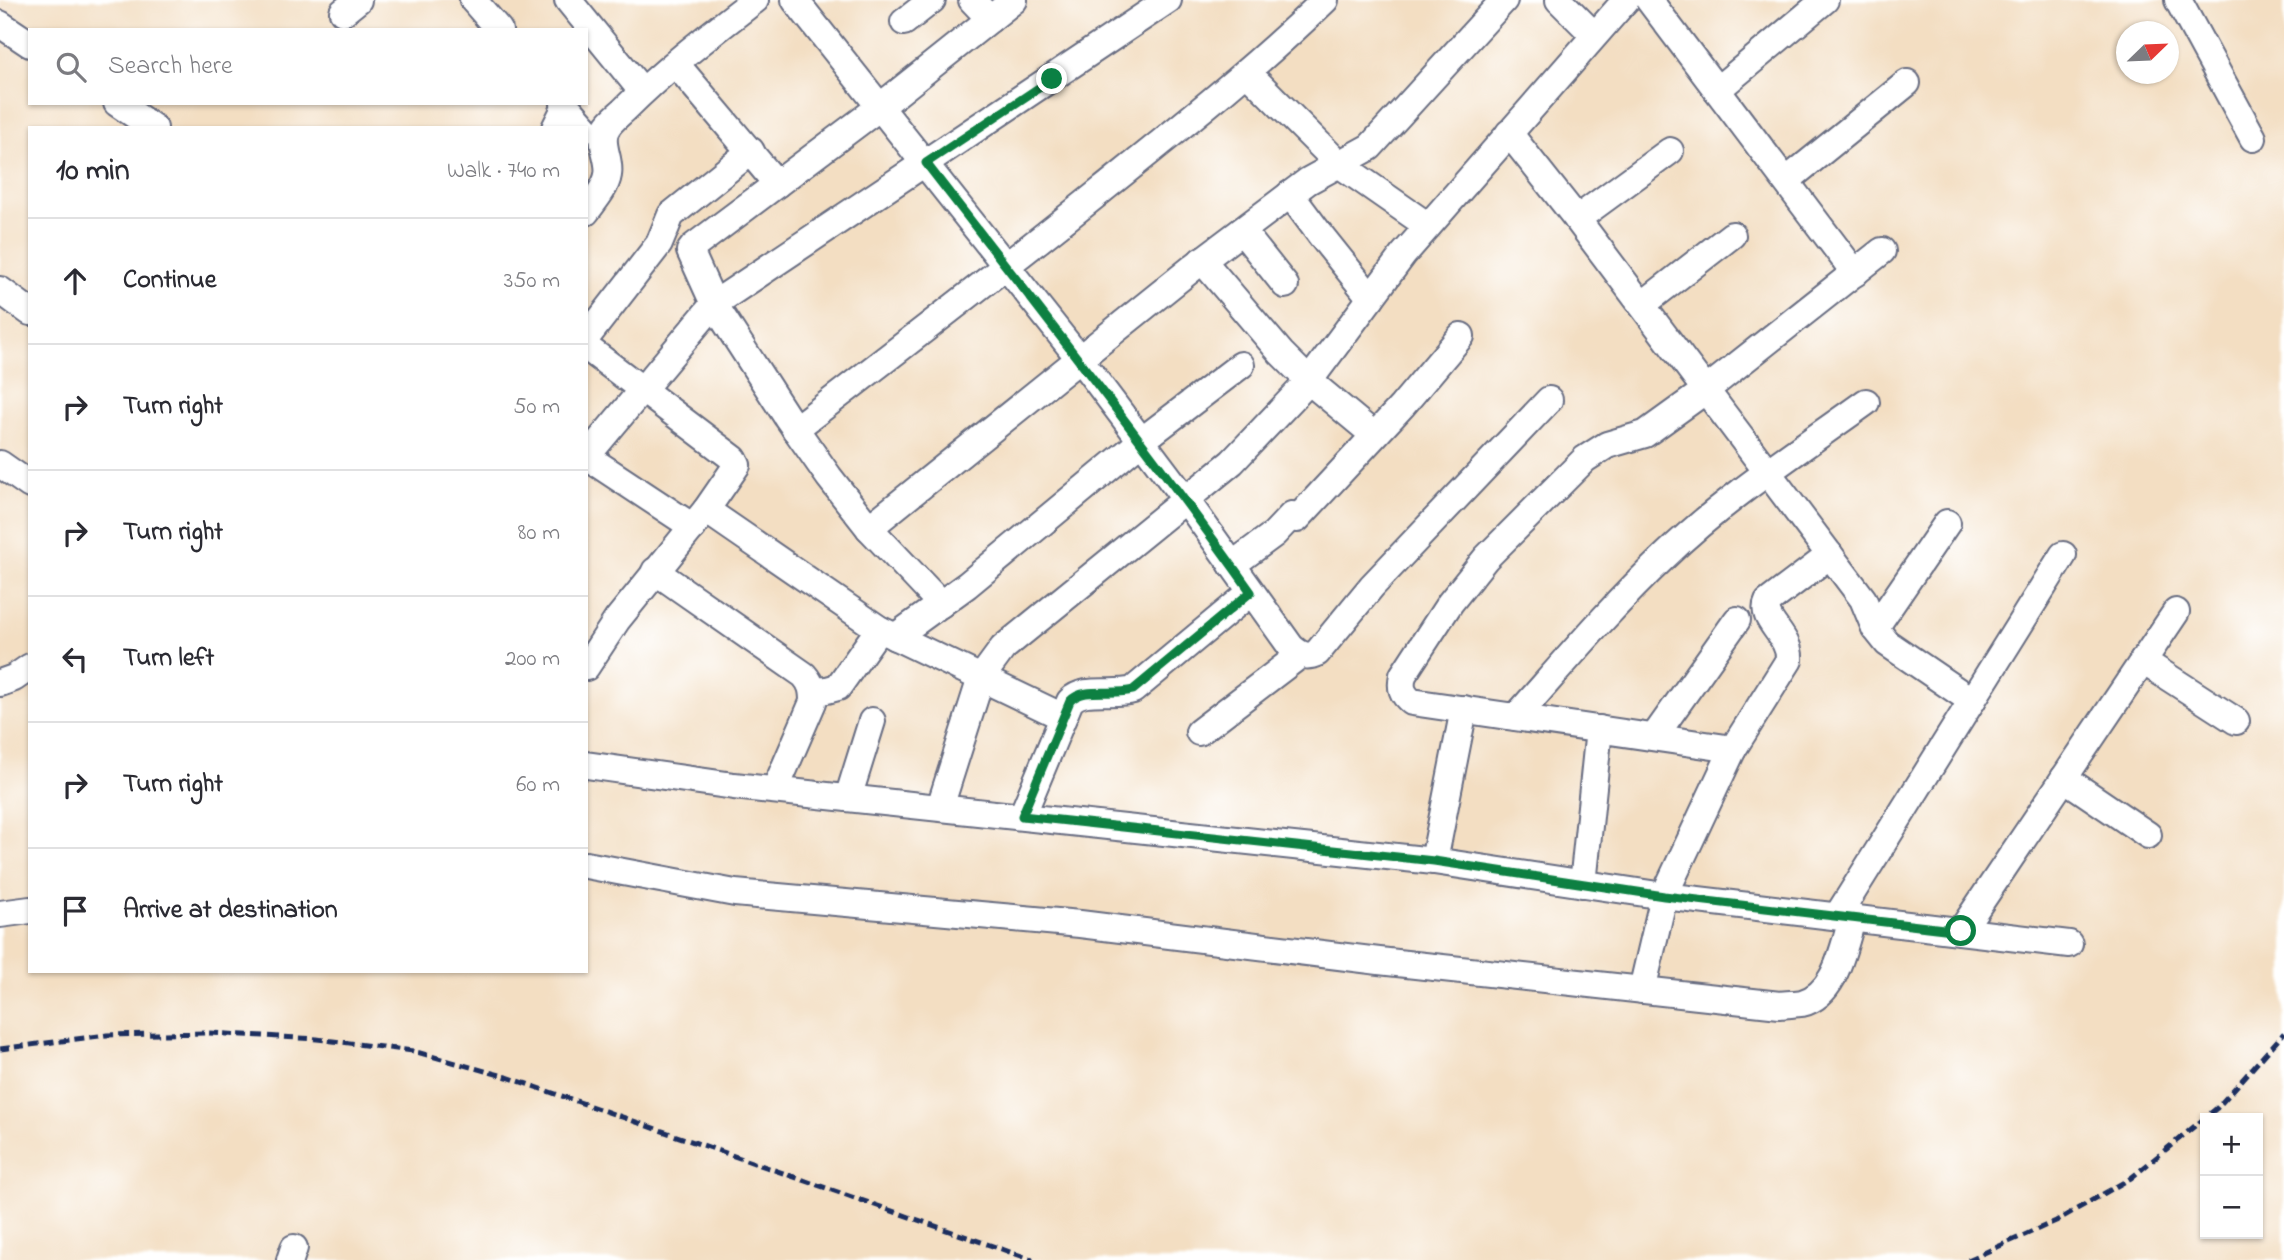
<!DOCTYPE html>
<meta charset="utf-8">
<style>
:root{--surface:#fff;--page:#f7f7f7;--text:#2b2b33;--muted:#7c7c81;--line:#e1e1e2}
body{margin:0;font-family:"Indie Flower",sans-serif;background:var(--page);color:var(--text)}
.controls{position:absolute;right:21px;bottom:21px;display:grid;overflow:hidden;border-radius:0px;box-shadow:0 2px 5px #0004}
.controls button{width:63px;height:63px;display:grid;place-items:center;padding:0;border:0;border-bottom:2px solid var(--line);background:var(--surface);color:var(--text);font:35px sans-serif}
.compass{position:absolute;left:2116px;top:21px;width:63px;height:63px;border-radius:50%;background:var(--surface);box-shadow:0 2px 5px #0004;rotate:67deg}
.stop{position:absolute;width:21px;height:21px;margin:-16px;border:5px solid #0b8043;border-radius:50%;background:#fff}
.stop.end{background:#0b8043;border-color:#fff;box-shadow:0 2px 7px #0008}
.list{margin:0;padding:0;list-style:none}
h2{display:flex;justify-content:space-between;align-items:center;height:91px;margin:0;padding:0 28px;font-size:30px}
h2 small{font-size:23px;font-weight:400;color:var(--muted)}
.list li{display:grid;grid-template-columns:46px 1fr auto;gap:21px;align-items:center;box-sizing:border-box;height:126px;padding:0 28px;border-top:2px solid var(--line)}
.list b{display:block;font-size:26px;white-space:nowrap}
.list em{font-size:23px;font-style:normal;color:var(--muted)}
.icon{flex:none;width:38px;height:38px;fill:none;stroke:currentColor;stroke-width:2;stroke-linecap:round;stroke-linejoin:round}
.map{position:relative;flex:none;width:2284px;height:1260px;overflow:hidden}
.search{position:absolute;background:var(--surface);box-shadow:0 2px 5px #0004;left:28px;top:28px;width:560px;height:77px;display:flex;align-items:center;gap:18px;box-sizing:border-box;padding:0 24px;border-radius:0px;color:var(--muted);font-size:26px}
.panel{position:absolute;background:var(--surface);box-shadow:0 2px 5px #0004;left:28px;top:126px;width:560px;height:847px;border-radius:0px}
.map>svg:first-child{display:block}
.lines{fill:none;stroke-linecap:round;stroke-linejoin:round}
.minor-casing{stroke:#676c81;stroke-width:30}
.minor{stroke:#fff;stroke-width:26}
.rail{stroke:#1b2f5e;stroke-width:5;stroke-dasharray:10 5;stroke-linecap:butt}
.route{stroke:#0b8043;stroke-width:9}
</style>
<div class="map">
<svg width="2284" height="1260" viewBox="0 0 2284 1260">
<rect width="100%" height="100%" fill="#fff"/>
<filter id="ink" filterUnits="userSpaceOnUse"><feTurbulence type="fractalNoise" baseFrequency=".0143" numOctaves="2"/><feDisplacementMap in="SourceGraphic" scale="14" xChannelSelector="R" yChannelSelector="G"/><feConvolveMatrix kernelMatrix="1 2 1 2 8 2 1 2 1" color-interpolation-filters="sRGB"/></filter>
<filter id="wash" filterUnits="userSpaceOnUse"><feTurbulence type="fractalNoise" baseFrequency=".00686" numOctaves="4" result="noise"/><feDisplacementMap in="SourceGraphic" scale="28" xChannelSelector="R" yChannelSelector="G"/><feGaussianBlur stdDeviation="1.57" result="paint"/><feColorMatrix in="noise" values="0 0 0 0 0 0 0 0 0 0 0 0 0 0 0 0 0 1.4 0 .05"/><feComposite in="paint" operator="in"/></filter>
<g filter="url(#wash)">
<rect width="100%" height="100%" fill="#f3dec2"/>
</g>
<g filter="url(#ink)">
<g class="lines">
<defs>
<g id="minor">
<path d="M 473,0 L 499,30"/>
<path d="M 568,0 L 642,91"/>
<path d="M 795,0 L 1079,358 L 1186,500 L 1291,647 C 1300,655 1306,658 1317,653 L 1372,586 L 1549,400"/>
<path d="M 972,0 L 990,19"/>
<path d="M 1559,0 L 1594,35"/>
<path d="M 1649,0 L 1855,273"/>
<path d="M 2178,0 L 2253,138"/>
<path d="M 343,12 L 358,0"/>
<path d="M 904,22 L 932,0"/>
<path d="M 0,24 L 30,44"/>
<path d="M 676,64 L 777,184"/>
<path d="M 1247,72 L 1339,164 L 1428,226"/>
<path d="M 1717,90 L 1825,0"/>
<path d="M 117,103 L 154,128"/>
<path d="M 564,103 L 586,128"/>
<path d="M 555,128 L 566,106"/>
<path d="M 1509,133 L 1577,219 L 1863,599 L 1875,628 L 1887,643 L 1972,701"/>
<path d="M 1786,181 L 1907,83"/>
<path d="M 1290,194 L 1322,237 L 1371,298"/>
<path d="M 586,212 C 594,201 606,188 608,175 C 611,160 600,146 605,132 C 608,122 619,115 626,108 C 666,68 711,34 755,0"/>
<path d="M 1577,219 L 1670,151"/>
<path d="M 1242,231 L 1285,285"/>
<path d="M 1202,260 L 1281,353 L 1309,381 L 1374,435"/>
<path d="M 0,290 L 30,312"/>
<path d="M 1642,305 L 1732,235"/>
<path d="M 586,338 L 659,244 L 671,215 L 751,151"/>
<path d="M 586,347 L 734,459 L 737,465 L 706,510 L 617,620 L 586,667"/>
<path d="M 795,429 C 898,350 1001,271 1102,190 C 1178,129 1255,68 1325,0"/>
<path d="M 586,457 L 714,304 L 1168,0"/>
<path d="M 587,457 L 693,527"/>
<path d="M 0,464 L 30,485"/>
<path d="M 706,510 L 879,629 L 1063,717"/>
<path d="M 1297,519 L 1402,406 L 1461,336"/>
<path d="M 869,528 L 1195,266 L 1308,181 L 1370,147 L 1504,0"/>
<path d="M 1232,565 L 1274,534 L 1292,515"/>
<path d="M 655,571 L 804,675 C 812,684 813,691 813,702 L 775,790"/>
<path d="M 941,604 L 869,528 L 829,477 L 787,417 L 714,304 L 690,251 L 693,247 L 881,106 L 1014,0"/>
<path d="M 1875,628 L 1947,523"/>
<path d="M 895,637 L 967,585 L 1140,442 L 1241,365"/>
<path d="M 2143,661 L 2236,721"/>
<path d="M 0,683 L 14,678 L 30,667"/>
<path d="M 813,691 L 827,690 L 838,687 L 879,629"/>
<path d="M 1516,717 C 1564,663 1611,607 1664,557 C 1725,498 1798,451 1866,402"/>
<path d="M 1199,732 L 1300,655"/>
<path d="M 1654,737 L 1737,620"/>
<path d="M 1733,749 L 1412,702 C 1402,694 1400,688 1403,675 L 1450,603 L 1486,558 L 1585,459 L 1607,445 L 1645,434 L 1706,390 L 1882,251"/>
<path d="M 586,765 L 734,786 L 1434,861 L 1664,896 L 2069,944"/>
<path d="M 2064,778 L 2148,835"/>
<path d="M 848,798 L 872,721"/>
<path d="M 940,807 L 981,678 L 1003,648 L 1232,462 L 1309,381 L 1403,255 L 1626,0"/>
<path d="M 1022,816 L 1070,701 C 1084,686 1112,696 1133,690 L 1251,592"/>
<path d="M 1434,861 L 1464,709"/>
<path d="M 586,865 L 735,893 L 1080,924 L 1379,961 L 1780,1005 C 1787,1004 1795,1004 1802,1003 C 1837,994 1843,946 1853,917"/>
<path d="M 1583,884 L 1599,729"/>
<path d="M 0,914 L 30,910"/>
<path d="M 1838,915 L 2063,555"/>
<path d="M 1961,931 L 2176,612"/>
<path d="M 1642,990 L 1664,896 L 1733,749 L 1789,660 C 1791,635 1759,620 1768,602 L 1830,555"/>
<path d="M 290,1260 L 294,1248"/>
</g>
</defs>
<use href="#minor" class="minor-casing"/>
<use href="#minor" class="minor"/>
<g class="rail">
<path d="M 0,1049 L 107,1035 L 209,1033 L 317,1039 L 413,1051 L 507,1077 L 1033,1260"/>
<path d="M 1968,1260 L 2056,1221 L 2131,1178 L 2217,1108 L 2284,1033"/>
</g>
</g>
</g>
<g class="lines" filter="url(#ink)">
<path class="route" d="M 1052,79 L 926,163 C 1036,305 1147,446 1251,592 L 1133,690 C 1112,696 1084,686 1070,701 L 1022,816 L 1434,861 L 1664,896 L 1961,931"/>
</g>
</svg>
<div class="controls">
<button>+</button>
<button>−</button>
</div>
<svg class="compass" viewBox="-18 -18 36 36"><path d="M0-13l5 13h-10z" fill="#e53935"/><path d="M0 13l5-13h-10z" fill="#7c7c81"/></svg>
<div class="stop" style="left:1961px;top:931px"></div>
<div class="stop end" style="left:1052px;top:79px"></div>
<div class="search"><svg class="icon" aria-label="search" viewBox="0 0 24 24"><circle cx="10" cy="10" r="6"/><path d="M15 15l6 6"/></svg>Search here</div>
<section class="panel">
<h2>10 min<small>Walk · 740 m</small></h2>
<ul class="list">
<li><svg class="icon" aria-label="ahead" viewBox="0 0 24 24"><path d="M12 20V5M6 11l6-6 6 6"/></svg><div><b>Continue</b></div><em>350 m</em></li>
<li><svg class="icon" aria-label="right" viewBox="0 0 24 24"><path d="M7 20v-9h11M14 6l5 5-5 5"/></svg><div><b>Turn right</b></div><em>50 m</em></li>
<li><svg class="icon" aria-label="right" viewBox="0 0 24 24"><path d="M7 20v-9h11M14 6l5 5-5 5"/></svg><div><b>Turn right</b></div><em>80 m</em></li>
<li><svg class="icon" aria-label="left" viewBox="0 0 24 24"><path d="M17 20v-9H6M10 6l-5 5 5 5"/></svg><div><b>Turn left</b></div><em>200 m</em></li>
<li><svg class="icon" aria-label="right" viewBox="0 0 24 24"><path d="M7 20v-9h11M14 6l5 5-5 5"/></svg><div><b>Turn right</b></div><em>60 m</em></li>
<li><svg class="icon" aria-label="arrive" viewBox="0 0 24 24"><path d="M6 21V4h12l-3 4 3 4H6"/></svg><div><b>Arrive at destination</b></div></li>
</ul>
</section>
</div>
